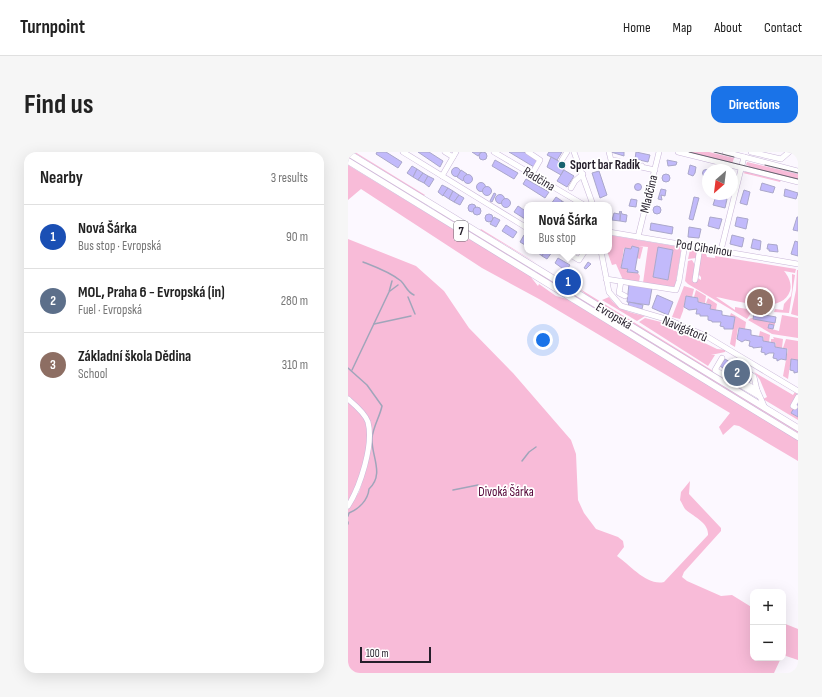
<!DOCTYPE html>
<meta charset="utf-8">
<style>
:root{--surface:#fff;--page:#f6f6f6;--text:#222;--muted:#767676;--line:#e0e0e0;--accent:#1a73e8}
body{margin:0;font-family:"Sofia Sans Condensed",sans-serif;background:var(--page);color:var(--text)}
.controls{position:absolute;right:12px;bottom:12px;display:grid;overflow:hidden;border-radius:8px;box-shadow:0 4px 16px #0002}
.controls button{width:36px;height:36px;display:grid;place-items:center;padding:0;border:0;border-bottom:1px solid var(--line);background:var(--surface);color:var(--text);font:20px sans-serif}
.compass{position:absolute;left:354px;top:12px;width:36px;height:36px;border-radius:50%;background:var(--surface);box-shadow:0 4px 16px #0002;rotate:208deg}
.scale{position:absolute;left:12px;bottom:10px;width:71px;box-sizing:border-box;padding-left:4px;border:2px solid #251f2b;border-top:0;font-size:11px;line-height:14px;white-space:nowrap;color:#251f2b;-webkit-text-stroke:3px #fff;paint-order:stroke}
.you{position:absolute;left:195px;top:188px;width:14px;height:14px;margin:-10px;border:3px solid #fff;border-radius:50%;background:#1a73e8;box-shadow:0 0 0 6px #1a73e833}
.badge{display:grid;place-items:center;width:26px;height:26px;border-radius:50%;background:var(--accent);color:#fff;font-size:13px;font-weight:700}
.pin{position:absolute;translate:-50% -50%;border:2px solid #fff;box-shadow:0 1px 4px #0006}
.popup{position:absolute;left:176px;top:50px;width:88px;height:52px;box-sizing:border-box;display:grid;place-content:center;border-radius:8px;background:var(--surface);filter:drop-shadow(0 1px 3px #0005);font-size:13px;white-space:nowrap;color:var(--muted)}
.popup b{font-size:15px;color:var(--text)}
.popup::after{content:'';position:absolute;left:50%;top:100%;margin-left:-8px;border:8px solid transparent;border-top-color:var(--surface)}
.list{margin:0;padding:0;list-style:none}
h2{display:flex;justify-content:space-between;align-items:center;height:52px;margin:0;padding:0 16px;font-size:17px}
h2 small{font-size:13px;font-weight:400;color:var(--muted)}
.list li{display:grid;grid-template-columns:26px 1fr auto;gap:12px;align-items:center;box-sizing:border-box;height:64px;padding:0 16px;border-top:1px solid var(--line)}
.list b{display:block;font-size:15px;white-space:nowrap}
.list p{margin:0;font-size:13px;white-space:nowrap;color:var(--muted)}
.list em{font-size:13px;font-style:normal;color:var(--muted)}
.map{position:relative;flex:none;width:450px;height:521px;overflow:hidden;border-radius:12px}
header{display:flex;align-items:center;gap:24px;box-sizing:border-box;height:56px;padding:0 20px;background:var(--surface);border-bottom:1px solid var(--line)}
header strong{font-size:19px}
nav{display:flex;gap:22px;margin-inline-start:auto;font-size:14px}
.intro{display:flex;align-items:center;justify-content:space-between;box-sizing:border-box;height:96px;padding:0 24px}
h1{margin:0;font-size:28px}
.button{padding:10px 18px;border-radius:12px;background:var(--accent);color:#fff;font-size:14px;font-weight:700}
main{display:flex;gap:24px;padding:0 24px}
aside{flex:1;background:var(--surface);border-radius:12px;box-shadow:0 4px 16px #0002}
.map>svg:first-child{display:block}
.green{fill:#f8bbd8;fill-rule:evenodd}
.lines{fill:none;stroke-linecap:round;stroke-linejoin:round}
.stream{stroke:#a0a5ba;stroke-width:1.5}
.building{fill:#c2bafb;stroke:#aaa7ca}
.minor-tunnel{stroke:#d1cdd5;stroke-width:5;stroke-dasharray:5 2.5;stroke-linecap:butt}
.minor-casing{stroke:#c9b7d8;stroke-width:6}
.major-casing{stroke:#c9b7d8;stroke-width:7}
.minor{stroke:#fff;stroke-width:5}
.major{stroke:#fff;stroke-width:6}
.tram{stroke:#67626d;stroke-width:1}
.poi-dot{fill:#16626e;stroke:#fff;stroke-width:1.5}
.labels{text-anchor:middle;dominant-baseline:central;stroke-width:3.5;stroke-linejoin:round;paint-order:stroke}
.shield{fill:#fff;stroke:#66626b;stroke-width:1}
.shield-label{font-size:12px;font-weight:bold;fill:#251f2b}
.poi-label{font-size:13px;font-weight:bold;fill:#251f2b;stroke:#fff;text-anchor:start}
.street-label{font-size:13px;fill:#251f2b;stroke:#fff}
.park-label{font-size:13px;fill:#510034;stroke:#fff}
</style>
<header>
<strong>Turnpoint</strong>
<nav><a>Home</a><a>Map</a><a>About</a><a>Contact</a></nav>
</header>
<div class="intro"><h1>Find us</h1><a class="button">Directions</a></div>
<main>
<aside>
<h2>Nearby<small>3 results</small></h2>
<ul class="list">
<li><span class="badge" style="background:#1a4fb4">1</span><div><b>Nová Šárka</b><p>Bus stop · Evropská</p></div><em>90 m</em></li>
<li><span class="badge" style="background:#5c6f8a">2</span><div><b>MOL, Praha 6 - Evropská (in)</b><p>Fuel · Evropská</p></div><em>280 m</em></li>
<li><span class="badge" style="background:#8d6e63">3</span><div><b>Základní škola Dědina</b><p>School</p></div><em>310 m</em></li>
</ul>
</aside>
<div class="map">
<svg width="450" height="521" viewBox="0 0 450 521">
<rect width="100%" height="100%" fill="#fcf8ff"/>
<g class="green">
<path d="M 5,0 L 7,0 L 77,43 L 76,44 Z"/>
<path d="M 339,0 L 361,0 L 386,6 L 384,12 Z"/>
<path d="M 0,4 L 80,53 L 80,54 L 0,6 Z"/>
<path d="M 399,10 L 450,22 L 450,28 L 401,16 L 401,14 L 398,13 Z"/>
<path d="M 0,13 L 182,124 L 190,134 L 191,132 L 208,144 L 219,147 L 450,288 L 450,309 L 391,274 L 386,273 L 375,283 L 371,275 L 382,261 L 191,147 L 134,116 L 13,37 L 0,48 Z"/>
<path d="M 399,19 L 433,28 L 432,30 L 395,21 Z"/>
<path d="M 87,57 L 186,118 L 185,119 L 87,59 Z"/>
<path d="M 133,77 L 190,112 L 132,78 Z"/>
<path d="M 261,83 L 332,95 L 333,99 L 327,135 L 295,131 L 300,95 L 290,94 L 295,95 L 292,107 L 289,106 L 291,96 L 284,94 L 283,97 L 276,96 L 273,116 L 280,117 L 279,120 L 290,121 L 292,124 L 291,130 L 275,128 L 268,112 L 264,113 L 259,99 L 261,99 ZM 310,96 L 325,99 L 320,128 L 305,125 Z"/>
<path d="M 0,87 L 68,114 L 96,139 L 121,176 L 165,221 L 223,288 L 228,302 L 230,348 L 236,361 L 248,377 L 270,385 L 275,389 L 276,395 L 269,404 C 282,413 299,434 316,430 L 360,383 C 361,370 344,364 337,357 C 335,354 334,351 332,348 L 333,340 L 342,329 L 341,342 L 373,376 L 373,379 L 336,420 L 334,425 L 339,429 L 373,444 L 384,443 L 405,456 L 405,506 L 433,506 L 426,521 L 0,521 L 0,357 L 11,340 L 14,331 L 0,350 Z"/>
<path d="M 342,98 L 350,99 L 348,106 L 340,107 Z"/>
<path d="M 353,101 L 358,102 L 359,105 L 367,106 L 367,104 L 448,117 L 447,121 L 436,119 C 441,125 444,132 442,139 C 434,164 387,148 368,145 L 387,158 L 387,155 L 405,158 L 399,167 L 340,132 L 337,129 L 340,109 L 344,108 L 347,113 L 348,125 L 353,128 L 353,125 L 348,120 Z"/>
<path d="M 449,118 L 450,118 L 450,164 L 443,162 L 448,138 Z"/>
<path d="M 189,119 L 450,279 L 450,281 L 188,121 Z"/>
<path d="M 444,122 L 447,123 L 441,161 L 426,160 L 427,157 L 435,158 L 436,152 L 443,144 L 444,138 Z"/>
<path d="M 336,134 L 346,137 L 344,145 L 338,144 L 335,159 L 332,167 L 324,165 Z"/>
<path d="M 232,137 L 375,225 L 372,225 L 237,142 Z"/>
<path d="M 348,138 L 358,144 L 357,151 L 350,150 L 351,146 L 346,145 Z"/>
<path d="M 261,145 C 270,158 282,161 297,164 L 289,169 L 254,148 Z"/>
<path d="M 360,146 L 369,152 L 368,158 L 362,157 L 363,153 L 358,151 Z"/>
<path d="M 383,161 L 398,170 L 397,177 L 390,176 L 387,195 L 382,192 L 387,165 L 382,164 Z"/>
<path d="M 434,163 L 450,166 L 450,186 L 424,182 L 400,168 L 403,166 L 427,171 L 427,173 L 421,172 L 420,176 L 431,179 Z"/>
<path d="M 297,166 L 313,170 L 369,197 L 378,198 L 377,200 L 363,203 L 367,203 L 360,214 L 291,170 Z"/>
<path d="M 412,179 L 422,183 L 421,190 L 415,189 L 416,185 L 411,184 Z"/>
<path d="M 425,185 L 435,187 L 434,196 L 427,195 L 428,191 L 423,190 L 423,187 L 426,187 Z"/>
<path d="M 438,187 L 450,189 L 450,208 L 443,207 L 440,227 L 435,224 L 440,197 L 435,196 Z"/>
<path d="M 406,220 L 445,243 L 447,240 L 450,242 L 450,250 L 443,261 L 450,265 L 450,268 L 415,247 L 419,245 L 412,228 Z"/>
<path d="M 435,471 L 450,477 L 450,508 L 435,503 Z"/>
</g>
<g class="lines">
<g class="stream">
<path d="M 15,110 C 28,115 42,120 53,129 C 58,134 59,140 66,143"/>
<path d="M 42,139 L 50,133"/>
<path d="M 60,145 L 67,162"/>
<path d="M 26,172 L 63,164"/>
<path d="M 0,216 L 19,233 L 34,254 C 32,264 25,275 24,286 C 23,304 37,322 21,337 C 20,348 11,357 1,361 L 0,364"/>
<path d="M 4,218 L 41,140 L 44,129"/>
<path d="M 174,309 L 181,300 L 188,295"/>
<path d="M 105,338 L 130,333"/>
<path d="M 0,370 L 0,372"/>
</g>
</g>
<g class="building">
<circle cx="135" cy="4" r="4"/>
<path d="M 29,0 L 38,0 L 54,10 L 50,16 L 28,2 Z"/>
<path d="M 70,0 L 81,0 L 95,9 L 92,15 Z"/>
<path d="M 124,0 L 133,0 L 130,4 Z"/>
<path d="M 161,0 L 176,0 L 190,8 L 186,15 Z"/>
<path d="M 201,0 L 214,0 L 209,8 L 199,3 Z"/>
<path d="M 263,0 L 276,0 L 276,4 Z"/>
<path d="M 288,0 L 302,3 L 300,10 L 287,7 Z"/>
<path d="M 203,5 L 218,13 L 213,23 L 199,15 Z"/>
<path d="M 147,8 L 170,21 L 166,27 L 144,14 Z"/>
<path d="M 319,8 L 329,10 L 328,13 L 320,14 Z"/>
<path d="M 342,13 L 348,15 L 347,21 L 345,24 L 340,22 Z"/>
<path d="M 64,14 L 69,17 L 65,25 L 59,21 Z"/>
<circle cx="108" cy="20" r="4.5"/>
<path d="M 69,17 L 75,21 L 70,28 L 65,25 Z"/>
<circle cx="358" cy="21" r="3.5"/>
<path d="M 113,18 L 119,22 L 115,29 L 109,25 Z"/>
<path d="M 216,18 L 226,24 L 219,35 L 209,29 Z"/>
<path d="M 251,19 L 259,43 L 252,46 L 244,21 Z"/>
<path d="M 75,21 L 80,24 L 76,31 L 70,28 Z"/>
<circle cx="318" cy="26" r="4"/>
<circle cx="120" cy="27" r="4.5"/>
<path d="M 80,24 L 86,27 L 81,35 L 76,31 Z"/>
<path d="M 178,27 L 201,40 L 197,46 L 175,32 Z"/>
<circle cx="133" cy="35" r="4.5"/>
<path d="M 414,31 L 427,35 L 425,41 L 412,38 Z"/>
<circle cx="290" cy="35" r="3.5"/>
<path d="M 94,33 L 100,36 L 95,44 L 90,40 Z"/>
<circle cx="139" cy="39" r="4.5"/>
<path d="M 100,36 L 105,39 L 101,47 L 95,43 Z"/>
<path d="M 313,37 L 318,38 L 317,44 L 313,43 L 314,48 L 310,47 Z"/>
<path d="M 437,37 L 450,41 L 448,47 L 436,44 Z"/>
<path d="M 396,38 L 402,40 L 399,53 L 392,51 Z"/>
<path d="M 105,39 L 111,43 L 106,50 L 101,47 Z"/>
<path d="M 146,41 L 148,42 L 144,50 L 142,49 Z"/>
<circle cx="152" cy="47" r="4.5"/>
<path d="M 111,43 L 116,46 L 112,53 L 106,50 Z"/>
<path d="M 368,44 L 379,47 L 377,56 L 365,53 Z"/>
<path d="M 208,45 L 214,49 L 212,53 L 203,52 Z"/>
<path d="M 346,45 L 351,46 L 345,68 L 341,67 Z"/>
<circle cx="158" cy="51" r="4.5"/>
<path d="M 283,47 L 289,48 L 288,55 L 281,54 Z"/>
<path d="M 214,49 L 220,53 L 212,53 Z"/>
<circle cx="124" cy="56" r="4"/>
<circle cx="309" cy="58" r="4"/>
<path d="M 170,54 L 179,60 L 177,67 L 166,60 Z"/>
<circle cx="129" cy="59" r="4"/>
<path d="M 272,59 L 272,69 L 264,68 L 266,61 L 271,62 Z"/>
<path d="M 273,59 L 274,62 L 279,63 L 278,70 L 272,69 Z"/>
<circle cx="141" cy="66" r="4"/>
<path d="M 146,65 L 152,68 L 148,75 L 142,72 Z"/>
<path d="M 362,65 L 374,67 L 371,77 L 360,74 Z"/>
<path d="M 389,65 L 400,67 L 398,77 L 387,74 Z"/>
<path d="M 449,65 L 450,65 L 450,79 L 445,78 Z"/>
<path d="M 303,71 L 325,75 L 324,82 L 302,78 Z"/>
<path d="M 158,73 L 169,80 L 165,86 L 154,79 Z"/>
<path d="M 341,75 L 353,77 L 351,86 L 340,85 Z"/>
<path d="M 176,83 L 179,85 L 177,93 L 172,90 Z"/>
<path d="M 384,83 L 396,86 L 394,95 L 382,92 Z"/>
<path d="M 405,87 L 413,89 L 412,98 L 403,96 Z"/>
<path d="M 447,89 L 450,90 L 450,104 L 443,102 Z"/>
<path d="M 420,92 L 429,93 L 430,100 L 421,99 L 421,97 L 419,97 Z"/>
<path d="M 284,94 L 291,96 L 287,118 L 290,119 L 290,121 L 279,120 L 280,117 L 273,116 L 277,96 L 283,97 Z"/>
<path d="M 310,95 L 325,98 L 320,128 L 305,125 Z"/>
<path d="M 189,99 L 197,99 L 194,104 L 189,100 Z"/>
<path d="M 197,99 L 204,100 L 199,107 L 194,104 Z"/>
<path d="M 210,106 L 222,113 L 218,119 L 207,111 Z"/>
<path d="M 240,110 L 243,112 L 238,117 L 236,116 Z"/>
<path d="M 281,132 L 304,136 L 301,153 L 279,150 Z"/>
<path d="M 309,143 L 325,150 L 320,163 L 304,156 Z"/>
<path d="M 338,144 L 350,146 L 350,150 L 363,153 L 362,157 L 374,159 L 374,163 L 387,165 L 385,177 L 376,177 L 376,175 L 372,174 L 373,170 L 364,170 L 364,169 L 360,168 L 360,164 L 352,164 L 352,162 L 348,162 L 349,157 L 341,158 L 336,155 Z"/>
<path d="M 281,150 L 295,153 L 294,157 L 280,154 Z"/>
<path d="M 406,161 L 428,165 L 427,171 L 405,167 Z"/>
<path d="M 421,172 L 426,173 L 425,177 L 420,176 Z"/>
<path d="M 391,176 L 403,178 L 403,183 L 415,185 L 415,189 L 427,191 L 427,195 L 439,197 L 438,208 L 433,207 L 429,209 L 429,207 L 425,206 L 426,201 L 421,201 L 417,203 L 417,201 L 413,200 L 414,195 L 405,196 L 405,195 L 401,194 L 402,189 L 397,188 L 394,190 L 389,187 Z"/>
<path d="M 377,207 L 382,210 L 384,207 L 392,212 L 385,223 L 372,214 Z"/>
<path d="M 443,207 L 450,208 L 450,220 L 446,221 L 446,219 L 442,218 Z"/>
<path d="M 390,215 L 405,224 L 399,234 L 384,225 Z"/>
<path d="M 450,250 L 450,265 L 443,261 Z"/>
</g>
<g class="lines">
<path class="minor-tunnel" d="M 384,225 L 400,233"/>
<defs>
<g id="minor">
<path d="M 55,0 L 179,76"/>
<path d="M 97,0 L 105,5"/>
<path d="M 146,0 L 236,53"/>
<path d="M 180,0 L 192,8 L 184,22"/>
<path d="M 226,0 L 245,53"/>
<path d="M 261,0 L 263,8 L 270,9"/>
<path d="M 330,0 L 450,30"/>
<path d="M 377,0 L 450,19"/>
<path d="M 403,0 L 433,7 L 441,0"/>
<path d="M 214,8 L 219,0"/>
<path d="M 294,14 L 293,15 L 307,18"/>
<path d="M 94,24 L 108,0"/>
<path d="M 223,36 L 227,29 L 235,22"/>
<path d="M 261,80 L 450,112"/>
<path d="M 290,85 L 311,0"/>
<path d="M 373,98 L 396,5"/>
<path d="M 216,99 L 231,108 L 237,99"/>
<path d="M 253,99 L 261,140 L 273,154 L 321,168 L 358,184 L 450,239"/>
<path d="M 258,127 L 328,138 L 331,129 L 337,92"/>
<path d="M 347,128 L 352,95"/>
<path d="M 273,129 L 271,141 L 277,144"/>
<path d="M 374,206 L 367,218 L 411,244"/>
<path d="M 391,214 L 406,225 L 409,238"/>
<path d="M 400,233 L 409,238 L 417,256"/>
<path d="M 0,247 C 7,253 17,261 20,270 C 26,293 12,335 0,354"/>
<path d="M 447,255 L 445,254 L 450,245"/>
</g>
<g id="major">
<path d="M 0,1 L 450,276"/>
<path d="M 0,9 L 450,285"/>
</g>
</defs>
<use href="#minor" class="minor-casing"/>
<use href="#major" class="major-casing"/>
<use href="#minor" class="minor"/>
<use href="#major" class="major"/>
<g class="tram">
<path d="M 341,0 L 450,27"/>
<path d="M 366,0 L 386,5"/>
<path d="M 417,13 L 450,21"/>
</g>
</g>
<circle class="poi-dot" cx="214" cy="13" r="4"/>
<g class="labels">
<rect class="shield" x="106" y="69" width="14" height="20" rx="3"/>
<g class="shield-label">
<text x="113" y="79">7</text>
</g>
<g class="poi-label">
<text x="222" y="13">Sport bar Radík</text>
</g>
<g class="street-label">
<text transform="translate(191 27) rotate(31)">Radčina</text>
<text transform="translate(301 42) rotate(-76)">Mladčina</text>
<text transform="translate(356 96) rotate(9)">Pod Cihelnou</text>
<text transform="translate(266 164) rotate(31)">Evropská</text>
<text transform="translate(337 177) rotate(23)">Navigátorů</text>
</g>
<g class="park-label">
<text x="158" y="340">Divoká Šárka</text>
</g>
</g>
</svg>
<div class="controls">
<button>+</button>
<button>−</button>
</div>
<svg class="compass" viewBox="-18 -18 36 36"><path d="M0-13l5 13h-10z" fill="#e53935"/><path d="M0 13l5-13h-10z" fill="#767676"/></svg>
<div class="scale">100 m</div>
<div class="you"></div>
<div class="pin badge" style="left:220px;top:130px;background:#1a4fb4">1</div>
<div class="popup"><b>Nová Šárka</b>Bus stop</div>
<div class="pin badge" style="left:389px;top:221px;background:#5c6f8a">2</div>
<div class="pin badge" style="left:412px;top:150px;background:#8d6e63">3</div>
</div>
</main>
